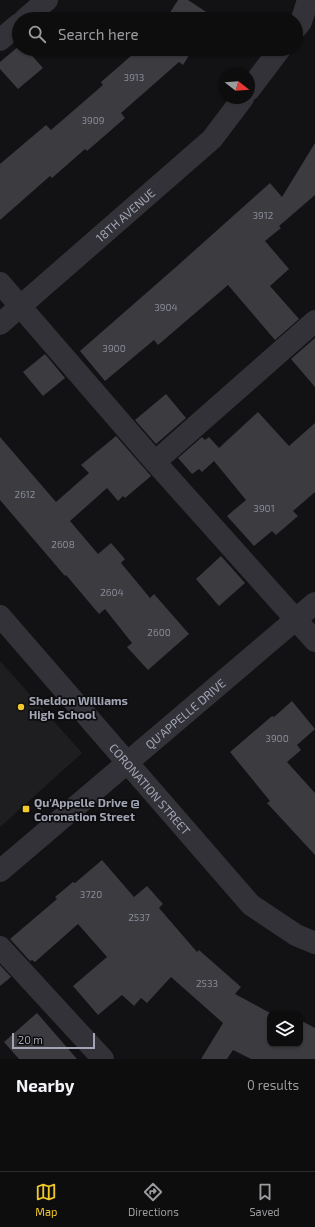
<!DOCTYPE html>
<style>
:root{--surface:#0e0d0e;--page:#171617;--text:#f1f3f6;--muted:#9b9c9e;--line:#2e2d2e;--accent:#f2c92a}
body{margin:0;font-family:"Exo 2",sans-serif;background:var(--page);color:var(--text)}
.controls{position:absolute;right:12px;bottom:12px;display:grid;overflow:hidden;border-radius:8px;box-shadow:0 1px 3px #0004}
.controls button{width:36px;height:36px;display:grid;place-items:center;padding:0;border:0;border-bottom:1px solid var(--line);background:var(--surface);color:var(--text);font:20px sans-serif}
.compass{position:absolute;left:219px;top:68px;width:36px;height:36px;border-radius:50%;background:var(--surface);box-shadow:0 1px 3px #0004;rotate:107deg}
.scale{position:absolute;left:12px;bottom:10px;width:83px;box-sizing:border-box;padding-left:4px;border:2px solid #a2a6b4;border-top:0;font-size:11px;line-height:14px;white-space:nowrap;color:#a2a6b4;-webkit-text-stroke:3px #0d0c0e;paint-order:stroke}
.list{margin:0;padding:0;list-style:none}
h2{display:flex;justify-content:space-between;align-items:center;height:52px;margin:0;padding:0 16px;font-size:17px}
h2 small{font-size:13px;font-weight:400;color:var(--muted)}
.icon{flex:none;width:22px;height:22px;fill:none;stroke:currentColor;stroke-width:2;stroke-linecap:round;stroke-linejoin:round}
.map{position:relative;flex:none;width:315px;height:1059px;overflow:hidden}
.search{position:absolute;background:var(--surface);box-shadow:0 1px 3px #0004;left:12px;right:12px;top:12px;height:44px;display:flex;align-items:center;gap:10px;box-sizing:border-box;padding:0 14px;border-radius:22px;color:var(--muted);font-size:15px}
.sheet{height:112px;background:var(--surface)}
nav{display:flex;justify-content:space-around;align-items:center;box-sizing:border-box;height:56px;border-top:1px solid var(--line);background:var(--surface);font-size:11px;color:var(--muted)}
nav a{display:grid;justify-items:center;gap:2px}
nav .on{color:var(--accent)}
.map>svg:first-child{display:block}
.built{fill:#1e1d20}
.building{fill:#3c3b40}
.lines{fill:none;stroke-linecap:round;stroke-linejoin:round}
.minor{stroke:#323238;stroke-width:22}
.poi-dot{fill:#f2c92a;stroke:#0d0c0e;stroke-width:1.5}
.labels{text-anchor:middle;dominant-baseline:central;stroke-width:3.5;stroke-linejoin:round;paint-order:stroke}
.number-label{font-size:10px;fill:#888b97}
.street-label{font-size:12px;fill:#a2a6b4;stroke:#0d0c0e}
.poi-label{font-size:12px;font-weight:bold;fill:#a2a6b4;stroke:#0d0c0e;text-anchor:start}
</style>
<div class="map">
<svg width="315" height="1059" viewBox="0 0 315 1059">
<rect width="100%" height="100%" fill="#121113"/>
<path class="built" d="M 0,661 L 82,753 L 0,827 Z"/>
<g class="building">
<path d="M 178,0 L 188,0 L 214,17 L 213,19 L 166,19 Z"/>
<path d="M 19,46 L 19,49 L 26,49 L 43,68 L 18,89 L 0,69 L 0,62 Z"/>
<path d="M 139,49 L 193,49 L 183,65 L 179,62 L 121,113 L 125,118 L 87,151 L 85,149 L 52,178 L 50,176 L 0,220 L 0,164 L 46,125 L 51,130 L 103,85 L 101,82 Z"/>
<path d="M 315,143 L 315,195 L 279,226 L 281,228 L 265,241 L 289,269 L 270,286 L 299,319 L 275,340 L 228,285 L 158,345 L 154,340 L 105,381 L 80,351 L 176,267 L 270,183 L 282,197 Z"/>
<path d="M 315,338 L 315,387 L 291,359 Z"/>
<path d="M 45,354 L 65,378 L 43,396 L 23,372 Z"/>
<path d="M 166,394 L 186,418 L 156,444 L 135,420 Z"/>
<path d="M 258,412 L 289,446 L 315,423 L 315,492 L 293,511 L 298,516 L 276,535 L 272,531 L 254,546 L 227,516 L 246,500 L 214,461 L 202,472 L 199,469 L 192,474 L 178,458 L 202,437 L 205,440 L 209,437 L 219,448 Z"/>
<path d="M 116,436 L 151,476 L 125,498 L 123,496 L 118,501 L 107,488 L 70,521 L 98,554 L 111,543 L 125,559 L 121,563 L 150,598 L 154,594 L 189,634 L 148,670 L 127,647 L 132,643 L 105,609 L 99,614 L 66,575 L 65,576 L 0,500 L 0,437 L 56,502 L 89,473 L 81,465 Z"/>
<path d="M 221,556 L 245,583 L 219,606 L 196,579 Z"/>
<path d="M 292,701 L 315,729 L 297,745 L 301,750 L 287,762 L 315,793 L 315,855 L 267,803 L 270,801 L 230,752 L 272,716 L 274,717 Z"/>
<path d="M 102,860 L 134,897 L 147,886 L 163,904 L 159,908 L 197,952 L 199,950 L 241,987 L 235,994 L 272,1014 L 270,1014 L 270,1044 L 300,1044 L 300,1020 L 315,1028 L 315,1059 L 251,1059 L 233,1050 L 227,1059 L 201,1059 L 223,1023 L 171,977 L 147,1003 L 141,998 L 134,1006 L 122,995 L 98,1015 L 73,986 L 107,957 L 78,924 L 35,962 L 32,960 L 30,961 L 10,939 L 57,899 L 55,897 L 73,882 L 75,883 Z"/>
<path d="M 0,965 L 11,977 L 0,986 Z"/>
<path d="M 37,1013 L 77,1059 L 19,1059 L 4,1042 Z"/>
</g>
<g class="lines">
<g class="minor">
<path d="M 25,19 L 47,0"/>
<path d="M 296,28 L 301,22 L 308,0"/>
<path d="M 0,40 L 19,24"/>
<path d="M 249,90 L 280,49"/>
<path d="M 0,283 L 155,462 L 315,641"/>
<path id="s1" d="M 0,324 L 212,139 L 243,98"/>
<path d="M 155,462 L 315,321"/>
<path id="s2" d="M 0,616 L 251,905 L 296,935 L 315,943"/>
<path id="s3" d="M 0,871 L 315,603"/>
<path d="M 0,947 L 103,1059"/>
</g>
</g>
<g class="poi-dot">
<circle cx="21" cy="707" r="4"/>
<rect x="22" y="805" width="8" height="8" rx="2"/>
</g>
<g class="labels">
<g class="number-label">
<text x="134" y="77">3913</text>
<text x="93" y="120">3909</text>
<text x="263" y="215">3912</text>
<text x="166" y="307">3904</text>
<text x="114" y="348">3900</text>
<text x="25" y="494">2612</text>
<text x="264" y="508">3901</text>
<text x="63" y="544">2608</text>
<text x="112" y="592">2604</text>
<text x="159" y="632">2600</text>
<text x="277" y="738">3900</text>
<text x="91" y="894">3720</text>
<text x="139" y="917">2537</text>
<text x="207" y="983">2533</text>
</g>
<g class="street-label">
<text stroke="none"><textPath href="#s1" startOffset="166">18TH AVENUE</textPath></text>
<text stroke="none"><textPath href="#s3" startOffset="243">QU'APPELLE DRIVE</textPath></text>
<text stroke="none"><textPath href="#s2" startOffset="229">CORONATION STREET</textPath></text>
</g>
<g class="poi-label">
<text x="29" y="700">Sheldon Williams<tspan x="29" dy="14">High School</tspan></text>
<text x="34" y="802">Qu'Appelle Drive @<tspan x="34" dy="14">Coronation Street</tspan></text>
</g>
</g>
</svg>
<div class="controls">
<button><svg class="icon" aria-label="layers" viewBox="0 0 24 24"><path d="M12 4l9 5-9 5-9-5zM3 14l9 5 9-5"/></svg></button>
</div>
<svg class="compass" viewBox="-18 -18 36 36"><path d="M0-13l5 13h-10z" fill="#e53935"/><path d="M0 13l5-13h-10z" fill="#9b9c9e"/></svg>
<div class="scale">20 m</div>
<div class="search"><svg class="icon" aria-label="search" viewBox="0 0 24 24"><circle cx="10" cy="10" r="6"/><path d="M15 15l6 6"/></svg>Search here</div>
</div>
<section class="sheet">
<h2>Nearby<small>0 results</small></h2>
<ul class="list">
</ul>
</section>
<nav>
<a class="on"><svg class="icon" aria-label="map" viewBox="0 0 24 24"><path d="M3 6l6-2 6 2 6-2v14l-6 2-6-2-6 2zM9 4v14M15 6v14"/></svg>Map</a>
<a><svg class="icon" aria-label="directions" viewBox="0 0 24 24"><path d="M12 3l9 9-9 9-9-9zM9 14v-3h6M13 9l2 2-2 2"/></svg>Directions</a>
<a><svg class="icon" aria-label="saved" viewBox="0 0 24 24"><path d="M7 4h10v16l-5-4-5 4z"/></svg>Saved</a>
</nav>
